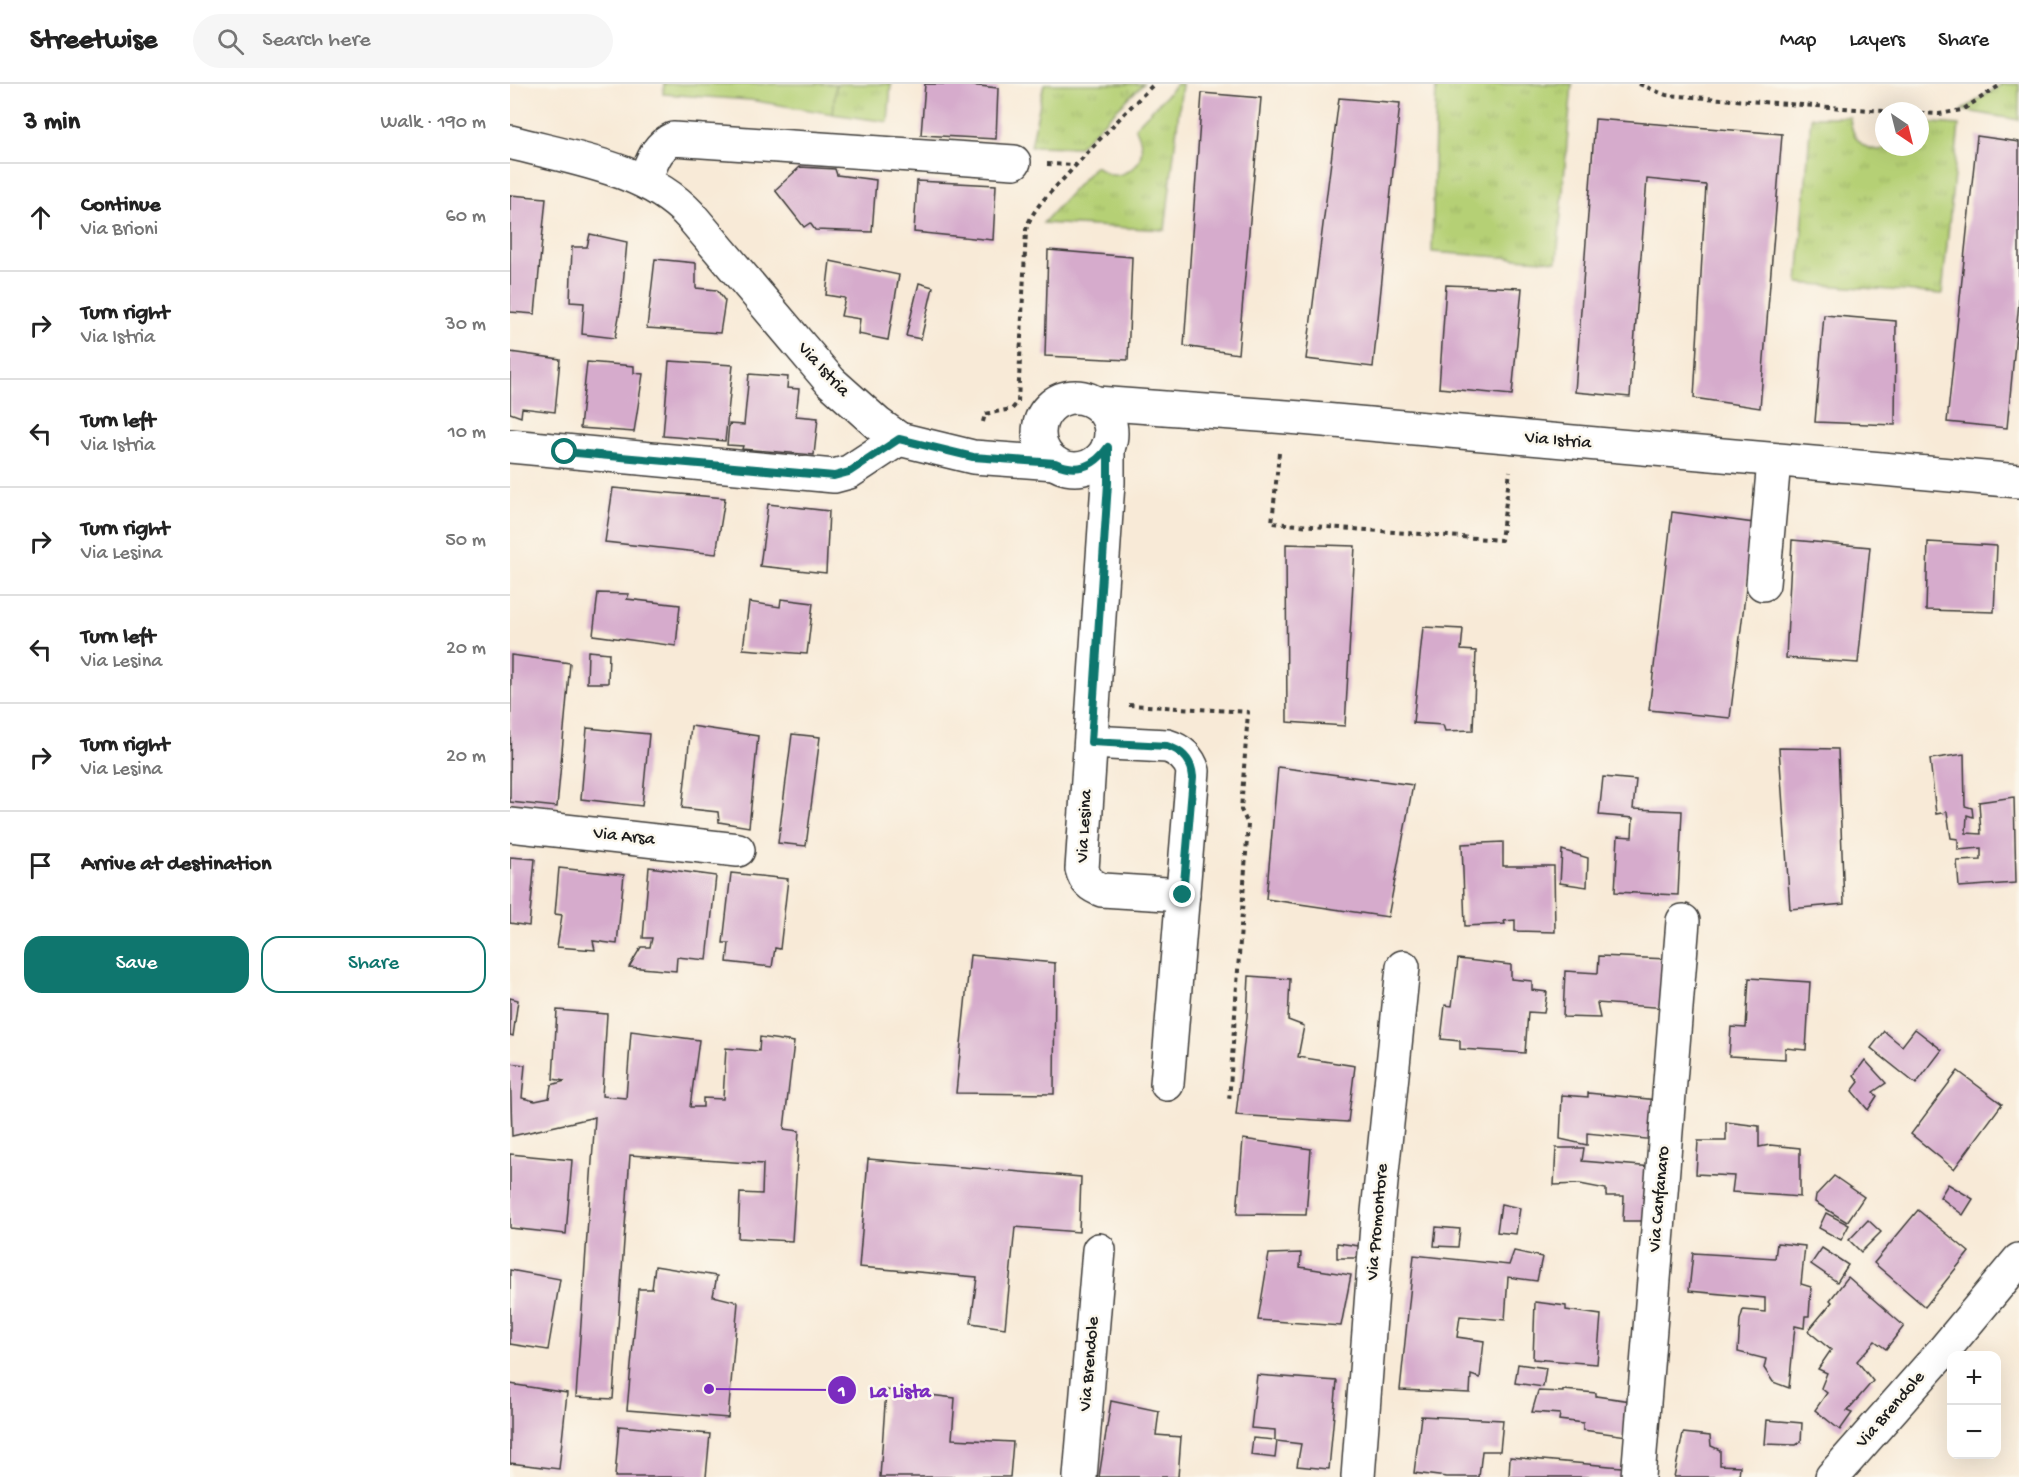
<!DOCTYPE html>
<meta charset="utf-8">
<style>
:root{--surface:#fff;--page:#f6f6f6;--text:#222;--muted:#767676;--line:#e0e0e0;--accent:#0f766e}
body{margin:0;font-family:"Gochi Hand",sans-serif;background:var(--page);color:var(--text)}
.controls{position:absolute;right:18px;bottom:18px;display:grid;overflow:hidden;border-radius:12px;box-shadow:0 6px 24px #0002}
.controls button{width:54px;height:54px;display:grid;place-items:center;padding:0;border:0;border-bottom:2px solid var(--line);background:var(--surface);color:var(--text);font:30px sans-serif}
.compass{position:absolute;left:1365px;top:18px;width:54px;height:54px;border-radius:50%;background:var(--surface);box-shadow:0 6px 24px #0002;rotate:145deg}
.stop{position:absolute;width:18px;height:18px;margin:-14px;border:4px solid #0f766e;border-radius:50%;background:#fff}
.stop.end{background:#0f766e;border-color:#fff;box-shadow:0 2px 6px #0008}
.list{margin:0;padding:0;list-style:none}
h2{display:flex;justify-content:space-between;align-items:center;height:78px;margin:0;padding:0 24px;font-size:26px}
h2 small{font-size:20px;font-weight:400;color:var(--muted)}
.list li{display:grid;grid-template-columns:39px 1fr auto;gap:18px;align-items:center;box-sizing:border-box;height:108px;padding:0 24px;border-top:2px solid var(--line)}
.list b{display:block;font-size:22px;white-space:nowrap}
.list p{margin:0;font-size:20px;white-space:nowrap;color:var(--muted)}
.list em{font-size:20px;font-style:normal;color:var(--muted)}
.actions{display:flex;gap:12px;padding:18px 24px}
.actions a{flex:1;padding:14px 0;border:2px solid var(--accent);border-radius:18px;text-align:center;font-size:21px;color:var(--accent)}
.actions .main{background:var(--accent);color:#fff}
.icon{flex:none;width:33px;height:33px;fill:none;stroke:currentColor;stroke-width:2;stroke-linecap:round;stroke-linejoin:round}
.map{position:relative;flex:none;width:1509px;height:1393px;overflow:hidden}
header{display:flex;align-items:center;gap:36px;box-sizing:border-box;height:84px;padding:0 30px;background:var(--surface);border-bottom:2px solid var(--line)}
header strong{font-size:28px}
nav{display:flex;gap:33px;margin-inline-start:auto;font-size:21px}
.search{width:420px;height:54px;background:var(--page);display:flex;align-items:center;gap:15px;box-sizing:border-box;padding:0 21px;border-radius:33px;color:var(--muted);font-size:22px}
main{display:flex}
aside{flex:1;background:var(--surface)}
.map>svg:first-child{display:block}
.grass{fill:#b5d075;stroke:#687648;stroke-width:1.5}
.park{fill:url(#park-tufts);stroke:#687648;stroke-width:1.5}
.building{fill:#d6abcc}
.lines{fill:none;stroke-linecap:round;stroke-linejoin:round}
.minor-casing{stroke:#3d3b38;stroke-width:36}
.path{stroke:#3d3b38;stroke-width:4;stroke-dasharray:4.5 4.5;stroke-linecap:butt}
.minor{stroke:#fff;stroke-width:33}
.route{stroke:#0f766e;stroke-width:8}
.labels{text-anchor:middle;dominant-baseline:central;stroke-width:5;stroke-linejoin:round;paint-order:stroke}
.street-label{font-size:18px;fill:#1c1c1c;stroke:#fbf7ec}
.leader{fill:none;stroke:#7b2cbf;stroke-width:2}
.callout-dot{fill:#7b2cbf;stroke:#fbf7ec;stroke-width:2}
.mark-label{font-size:18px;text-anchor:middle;font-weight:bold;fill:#fff}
.callout-label{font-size:20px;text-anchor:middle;font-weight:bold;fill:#7b2cbf;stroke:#fbf7ec;stroke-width:5;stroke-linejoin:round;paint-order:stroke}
</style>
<header>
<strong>Streetwise</strong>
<div class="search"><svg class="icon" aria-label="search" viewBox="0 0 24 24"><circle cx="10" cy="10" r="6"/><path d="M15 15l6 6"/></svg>Search here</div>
<nav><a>Map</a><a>Layers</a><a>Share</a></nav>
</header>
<main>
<aside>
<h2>3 min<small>Walk · 190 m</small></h2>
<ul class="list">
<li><svg class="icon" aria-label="ahead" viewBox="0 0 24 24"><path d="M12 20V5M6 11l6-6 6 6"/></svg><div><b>Continue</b><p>Via Brioni</p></div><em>60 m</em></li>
<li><svg class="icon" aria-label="right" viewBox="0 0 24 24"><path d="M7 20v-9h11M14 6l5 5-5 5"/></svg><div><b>Turn right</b><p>Via Istria</p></div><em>30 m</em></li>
<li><svg class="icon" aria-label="left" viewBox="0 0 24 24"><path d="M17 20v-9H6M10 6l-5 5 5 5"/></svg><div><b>Turn left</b><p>Via Istria</p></div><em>10 m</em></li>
<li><svg class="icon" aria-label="right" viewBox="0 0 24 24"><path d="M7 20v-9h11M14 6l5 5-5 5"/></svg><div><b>Turn right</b><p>Via Lesina</p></div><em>50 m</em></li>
<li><svg class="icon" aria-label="left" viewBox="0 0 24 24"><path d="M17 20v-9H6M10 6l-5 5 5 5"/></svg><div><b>Turn left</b><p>Via Lesina</p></div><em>20 m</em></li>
<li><svg class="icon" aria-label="right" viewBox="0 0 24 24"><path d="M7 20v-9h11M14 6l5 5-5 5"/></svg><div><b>Turn right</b><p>Via Lesina</p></div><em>20 m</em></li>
<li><svg class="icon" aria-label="arrive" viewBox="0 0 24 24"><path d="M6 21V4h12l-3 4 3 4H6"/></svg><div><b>Arrive at destination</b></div></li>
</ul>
<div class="actions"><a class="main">Save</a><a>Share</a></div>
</aside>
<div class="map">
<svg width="1509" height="1393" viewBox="0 0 1509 1393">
<defs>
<pattern id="park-tufts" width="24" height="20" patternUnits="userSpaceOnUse" patternTransform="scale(1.5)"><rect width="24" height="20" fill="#b5d075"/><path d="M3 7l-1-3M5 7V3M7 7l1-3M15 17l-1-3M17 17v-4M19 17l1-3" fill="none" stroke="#9bb265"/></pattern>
</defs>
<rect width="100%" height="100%" fill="#fbf7ec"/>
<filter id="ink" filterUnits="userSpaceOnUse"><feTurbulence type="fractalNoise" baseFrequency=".0167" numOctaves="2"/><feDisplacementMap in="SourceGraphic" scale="12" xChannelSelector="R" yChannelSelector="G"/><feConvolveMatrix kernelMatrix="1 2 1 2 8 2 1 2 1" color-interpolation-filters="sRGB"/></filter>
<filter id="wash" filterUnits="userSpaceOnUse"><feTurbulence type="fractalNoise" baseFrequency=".008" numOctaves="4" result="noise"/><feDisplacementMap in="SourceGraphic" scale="24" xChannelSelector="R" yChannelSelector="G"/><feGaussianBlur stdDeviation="1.35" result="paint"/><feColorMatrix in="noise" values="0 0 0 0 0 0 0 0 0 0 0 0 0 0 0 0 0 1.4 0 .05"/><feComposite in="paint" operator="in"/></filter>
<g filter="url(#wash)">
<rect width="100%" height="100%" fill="#f8ead7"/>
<path class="grass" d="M 154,0 L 326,0 L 323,30 L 240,16 L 153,10 Z"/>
<g class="park">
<path d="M 326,0 L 381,0 L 378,38 L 323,30 Z"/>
<path d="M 534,0 L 633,0 L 568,63 L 521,62 Z"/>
<path d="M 667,0 L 672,0 L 655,146 L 533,139 L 585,82 C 590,85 596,90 602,91 C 607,92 612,90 616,88 C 636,79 634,59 625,43 Z"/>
<path d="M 926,0 L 1062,0 L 1047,177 L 922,168 Z"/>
<path d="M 1492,0 L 1509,0 L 1509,36 L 1452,26 Z"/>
<path d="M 1301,33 L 1340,33 C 1341,49 1349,65 1368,66 C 1373,66 1377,64 1381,63 C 1390,61 1401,63 1410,63 L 1410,38 L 1449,41 L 1432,210 L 1288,199 Z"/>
</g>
<g id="blocks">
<g class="building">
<path d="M 415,0 L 450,0 L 488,4 L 486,55 L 411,51 Z"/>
<path d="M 692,9 L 751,14 L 728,270 L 674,262 Z"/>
<path d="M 829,14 L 890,19 L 863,283 L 796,275 Z"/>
<path d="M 1085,35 L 1272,50 L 1250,324 L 1184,314 L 1196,101 L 1137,95 L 1120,313 L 1065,308 Z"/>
<path d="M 1467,52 L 1509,58 L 1509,218 L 1497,344 L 1437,338 Z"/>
<path d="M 290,83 L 325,85 L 327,91 L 366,96 L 362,148 L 305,146 L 300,139 L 294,143 L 265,106 Z"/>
<path d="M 407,97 L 486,101 L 483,156 L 404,148 Z"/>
<path d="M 0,111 L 36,114 L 25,230 L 0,228 Z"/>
<path d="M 80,150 L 117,158 L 111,222 L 105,254 L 72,250 L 74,219 L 60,218 L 62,163 L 77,163 Z"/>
<path d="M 538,166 L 622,173 L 618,276 L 535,272 Z"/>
<path d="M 145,175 L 186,179 L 186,204 L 207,206 L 215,217 L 210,249 L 137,244 Z"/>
<path d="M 320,177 L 389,191 L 378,256 L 348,250 L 350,235 L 331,232 L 335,214 L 316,211 Z"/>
<path d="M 409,199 L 423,203 L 411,255 L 396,252 Z"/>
<path d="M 936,201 L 1012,204 L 1002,311 L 929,304 Z"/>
<path d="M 1314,231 L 1386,237 L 1385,341 L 1305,338 Z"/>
<path d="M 0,268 L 50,275 L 45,328 L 12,324 L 11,333 L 0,329 Z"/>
<path d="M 159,277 L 223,281 L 215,357 L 153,352 Z"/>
<path d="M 77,278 L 124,282 L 124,289 L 133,290 L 124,348 L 70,344 Z"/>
<path d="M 239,290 L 278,293 L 277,304 L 289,305 L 286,332 L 308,334 L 304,371 L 232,365 L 233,362 L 217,361 L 219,340 L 234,341 Z"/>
<path d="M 103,404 L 215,414 L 206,470 L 95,458 Z"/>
<path d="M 258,420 L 319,427 L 316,489 L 250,482 Z"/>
<path d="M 1162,428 L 1244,439 L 1220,634 L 1139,626 Z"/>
<path d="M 1282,456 L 1360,463 L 1348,579 L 1276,574 Z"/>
<path d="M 1418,458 L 1487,462 L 1484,528 L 1416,526 Z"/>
<path d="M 776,460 L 845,462 L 835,642 L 777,638 Z"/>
<path d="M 88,509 L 119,510 L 117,515 L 170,521 L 166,562 L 83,551 Z"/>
<path d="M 271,515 L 303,519 L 297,570 L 233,565 L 239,518 L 270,523 Z"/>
<path d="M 913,543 L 953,545 L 951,566 L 966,567 L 963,646 L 935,647 L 933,641 L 903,639 Z"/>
<path d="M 78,567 L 99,569 L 98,599 L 77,599 Z"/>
<path d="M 1,571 L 60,579 L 47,723 L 0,718 Z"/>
<path d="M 181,642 L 248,652 L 239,743 L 209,738 L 208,728 L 172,724 Z"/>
<path d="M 77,644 L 139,650 L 132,722 L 71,715 Z"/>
<path d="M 282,650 L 310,653 L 296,762 L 268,759 Z"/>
<path d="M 1269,664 L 1328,665 L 1334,820 L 1280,825 Z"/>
<path d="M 1454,670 L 1455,722 L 1462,724 L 1463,733 L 1457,731 L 1456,749 L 1471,750 L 1469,718 L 1504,713 L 1506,799 L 1449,803 L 1447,777 L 1471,776 L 1471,764 L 1448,766 L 1448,755 L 1441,754 L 1437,728 L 1426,730 L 1420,675 Z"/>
<path d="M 768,683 L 903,701 L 878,833 L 756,815 Z"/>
<path d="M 1093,693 L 1126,696 L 1123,725 L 1172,727 L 1168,811 L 1105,808 L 1108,752 L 1122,753 L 1123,734 L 1089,731 Z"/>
<path d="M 993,758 L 993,782 L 1044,782 L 1045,848 L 1005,847 L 1005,836 L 994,837 L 995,840 L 955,842 L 952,760 Z"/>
<path d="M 1052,766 L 1078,774 L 1077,803 L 1050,799 Z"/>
<path d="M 0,773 L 25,775 L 19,842 L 0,839 Z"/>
<path d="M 139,783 L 206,792 L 197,876 L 167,873 L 166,887 L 119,883 L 131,863 L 140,863 L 142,854 L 133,854 Z"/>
<path d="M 49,784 L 114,791 L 107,860 L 83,857 L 85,866 L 47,863 L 52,831 L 45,830 Z"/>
<path d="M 221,789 L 278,795 L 270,865 L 265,864 L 262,883 L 217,878 L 219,859 L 213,859 Z"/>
<path d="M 460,871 L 545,879 L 544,1010 L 446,1009 Z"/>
<path d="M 1089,872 L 1158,875 L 1158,924 L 1087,919 L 1090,934 L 1053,933 L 1055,887 L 1088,889 Z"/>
<path d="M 948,875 L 1001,881 L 1001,895 L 1022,897 L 1022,906 L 1037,908 L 1034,929 L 1018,928 L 1015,969 L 950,965 L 950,957 L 931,955 L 935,921 L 942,922 Z"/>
<path d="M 739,892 L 780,895 L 778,936 L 794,942 L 788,973 L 845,982 L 838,1038 L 726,1031 L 737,932 Z"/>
<path d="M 1239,894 L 1300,898 L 1296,966 L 1275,964 L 1275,975 L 1219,972 L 1221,943 L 1236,944 Z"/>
<path d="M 0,914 L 8,916 L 3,952 L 0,951 Z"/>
<path d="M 47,926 L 97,930 L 92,1012 L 116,1014 L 121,947 L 189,956 L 180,1023 L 193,1023 L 193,1014 L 213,1015 L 216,964 L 249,967 L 250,953 L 284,958 L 274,1045 L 289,1047 L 282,1157 L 228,1154 L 230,1109 L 252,1110 L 253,1080 L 120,1071 L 103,1315 L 66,1313 L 85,1033 L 2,1052 L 0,979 L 15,981 L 12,1014 L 25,1017 L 39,1014 L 41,1001 L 55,997 L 43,995 Z"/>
<path d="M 1405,945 L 1432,966 L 1406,1000 L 1361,964 L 1374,947 L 1392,962 Z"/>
<path d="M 1355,976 L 1376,999 L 1363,1008 L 1367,1012 L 1358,1026 L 1342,1007 L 1349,998 L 1344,991 Z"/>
<path d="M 1448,987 L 1492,1020 L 1444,1085 L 1401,1050 Z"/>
<path d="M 1078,1009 L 1148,1016 L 1146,1056 L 1077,1049 L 1077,1061 L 1050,1055 L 1052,1011 L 1078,1013 Z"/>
<path d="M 1216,1038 L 1249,1042 L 1249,1063 L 1260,1061 L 1290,1064 L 1290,1113 L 1222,1108 L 1224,1092 L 1186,1090 L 1188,1057 L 1216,1057 Z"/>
<path d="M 733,1055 L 801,1065 L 796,1131 L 727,1130 Z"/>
<path d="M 1046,1064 L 1074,1064 L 1072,1077 L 1143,1083 L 1141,1137 L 1113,1137 L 1114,1112 L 1096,1112 L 1096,1105 L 1070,1100 L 1044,1101 Z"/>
<path d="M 0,1070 L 62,1076 L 56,1150 L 0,1144 Z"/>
<path d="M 358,1075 L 571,1093 L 569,1148 L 505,1143 L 495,1244 L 461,1239 L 467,1193 L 349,1183 Z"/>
<path d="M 1324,1092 L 1354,1113 L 1337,1138 L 1305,1118 L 1306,1111 Z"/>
<path d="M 1438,1100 L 1463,1115 L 1453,1131 L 1430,1113 Z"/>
<path d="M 991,1120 L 1010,1124 L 1006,1150 L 987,1148 Z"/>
<path d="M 1408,1126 L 1459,1168 L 1415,1223 L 1364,1179 Z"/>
<path d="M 1316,1129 L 1339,1141 L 1331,1156 L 1309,1144 Z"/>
<path d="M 1358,1136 L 1371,1148 L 1351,1168 L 1339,1156 Z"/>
<path d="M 926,1143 L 950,1145 L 948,1163 L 924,1162 Z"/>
<path d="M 827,1159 L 849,1162 L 849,1174 L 827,1174 Z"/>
<path d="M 1267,1159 L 1295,1162 L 1291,1200 L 1301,1203 L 1299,1232 L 1295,1232 L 1294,1244 L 1285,1242 L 1279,1304 L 1263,1298 L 1254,1284 L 1256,1275 L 1228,1268 L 1230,1236 L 1233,1226 L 1255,1228 L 1255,1214 L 1179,1207 L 1183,1169 L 1265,1174 Z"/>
<path d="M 1312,1164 L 1338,1181 L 1327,1198 L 1301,1180 Z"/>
<path d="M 1004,1167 L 1032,1173 L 1027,1197 L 998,1193 L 995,1236 L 950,1232 L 947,1253 L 974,1257 L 970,1294 L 961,1291 L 960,1309 L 890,1306 L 904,1171 L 999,1181 Z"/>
<path d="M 791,1169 L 790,1183 L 841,1191 L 831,1242 L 748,1236 L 759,1170 Z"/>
<path d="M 145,1182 L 207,1192 L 203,1212 L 228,1218 L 218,1334 L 117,1326 L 128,1205 L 142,1205 Z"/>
<path d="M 0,1186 L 50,1195 L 38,1266 L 0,1260 Z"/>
<path d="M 1338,1193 L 1394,1242 L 1376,1265 L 1365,1257 L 1347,1277 L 1363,1297 L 1337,1327 L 1342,1329 L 1330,1346 L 1305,1326 L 1317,1309 L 1311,1304 L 1317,1289 L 1308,1285 L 1321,1266 L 1298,1247 L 1322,1218 L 1320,1216 Z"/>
<path d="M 1025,1218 L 1056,1222 L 1056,1226 L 1091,1231 L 1087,1280 L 1023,1275 Z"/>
<path d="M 1008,1280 L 1036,1284 L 1033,1303 L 1005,1299 Z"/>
<path d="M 747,1291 L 827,1297 L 819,1385 L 787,1382 L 791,1360 L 767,1357 L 765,1374 L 741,1371 L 743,1354 L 765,1356 L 765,1346 L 741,1344 Z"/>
<path d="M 0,1300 L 57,1309 L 49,1385 L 0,1379 Z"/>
<path d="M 376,1306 L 445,1314 L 442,1355 L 503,1358 L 500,1393 L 370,1393 Z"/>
<path d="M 1053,1306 L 1086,1309 L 1086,1312 L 1121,1317 L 1117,1352 L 1073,1346 L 1073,1339 L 1049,1336 L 1050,1330 L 1022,1328 L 1028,1307 L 1053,1308 Z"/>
<path d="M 601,1317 L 649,1327 L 646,1351 L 671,1353 L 668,1393 L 589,1393 Z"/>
<path d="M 911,1332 L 993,1336 L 990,1367 L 972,1367 L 969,1393 L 937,1393 L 904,1389 Z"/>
<path d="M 1257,1336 L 1292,1339 L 1291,1358 L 1286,1361 L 1255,1360 Z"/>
<path d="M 109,1342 L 200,1350 L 196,1393 L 105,1393 Z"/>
<path d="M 1173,1349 L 1200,1352 L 1201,1362 L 1210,1366 L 1210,1381 L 1230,1382 L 1229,1393 L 1164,1393 Z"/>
<path d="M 1000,1373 L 1122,1384 L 1122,1393 L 999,1393 Z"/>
</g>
</g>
</g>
<g filter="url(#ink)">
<use href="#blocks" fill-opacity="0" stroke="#3d3b38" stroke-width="1.5"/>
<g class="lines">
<defs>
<g id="minor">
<path d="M 0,58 C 60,74 137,84 180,131 L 321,298 L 368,340 L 389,355 L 463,373 L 545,379"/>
<path d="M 134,97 C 142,80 145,63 163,55 L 504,78"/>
<circle cx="565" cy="349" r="36"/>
<path d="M 586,319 L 791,334 L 1509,397"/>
<path d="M 0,362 L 324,392 L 339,388 L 389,355"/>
<path d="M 598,363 L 598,399 L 572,785 C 575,797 581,802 592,806 L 673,811"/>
<path d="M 1253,500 L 1264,377"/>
<path d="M 581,658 L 657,662 C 670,666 679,674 683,687 L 657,1000"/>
<path d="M 0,741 L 228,766"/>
<path d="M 570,1393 L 589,1166"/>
<path d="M 848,1393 L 868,1128 L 893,883"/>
<path d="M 1128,1393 L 1173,837"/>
<path d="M 1322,1393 L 1434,1266 L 1509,1176"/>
</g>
</defs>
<use href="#minor" class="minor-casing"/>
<g class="path">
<path d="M 1129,0 L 1156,11 L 1374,27"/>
<path d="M 1410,29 L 1429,30 L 1452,26 L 1492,0"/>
<path d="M 537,80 L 566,81"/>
<path d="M 473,338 L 475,330 L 502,325 L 508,318 L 516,146 C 522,124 542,107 557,91 C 585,60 614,29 644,0"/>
<path d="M 769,369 L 762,439 L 991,456 L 1000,387"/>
<path d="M 619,621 L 738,628 L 731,726 L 738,740 L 719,1018"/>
</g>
<use href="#minor" class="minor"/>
</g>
</g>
<g class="lines" filter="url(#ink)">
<path class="route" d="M 55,368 L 324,392 L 339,388 L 389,355 L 463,373 L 545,379 C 567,389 584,383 598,363 L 598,399 L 581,658 L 657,662 C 673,667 682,677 683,693 L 673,811"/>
</g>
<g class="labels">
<g class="street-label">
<text transform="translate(313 286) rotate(47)">Via Istria</text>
<text transform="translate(1048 357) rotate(5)">Via Istria</text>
<text transform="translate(575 742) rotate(-87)">Via Lesina</text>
<text transform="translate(114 753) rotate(6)">Via Arsa</text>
<text transform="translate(1150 1115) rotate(-85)">Via Canfanaro</text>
<text transform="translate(868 1138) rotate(-85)">Via Promontore</text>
<text transform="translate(580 1280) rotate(-85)">Via Brendole</text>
<text transform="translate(1381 1326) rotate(-49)">Via Brendole</text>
</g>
</g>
<path class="leader" d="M199 1305L332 1306"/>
<g class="callout-dot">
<circle cx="199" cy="1305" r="6"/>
<circle cx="332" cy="1306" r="15"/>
</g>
<g class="mark-label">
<text x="332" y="1312">1</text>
</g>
<g class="callout-label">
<text x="390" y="1313">La Lista</text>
</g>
</svg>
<div class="controls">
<button>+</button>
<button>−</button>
</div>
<svg class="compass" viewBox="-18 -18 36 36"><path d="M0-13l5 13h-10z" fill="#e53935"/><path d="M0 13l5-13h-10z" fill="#767676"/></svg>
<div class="stop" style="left:55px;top:368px"></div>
<div class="stop end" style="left:673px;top:811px"></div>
</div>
</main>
